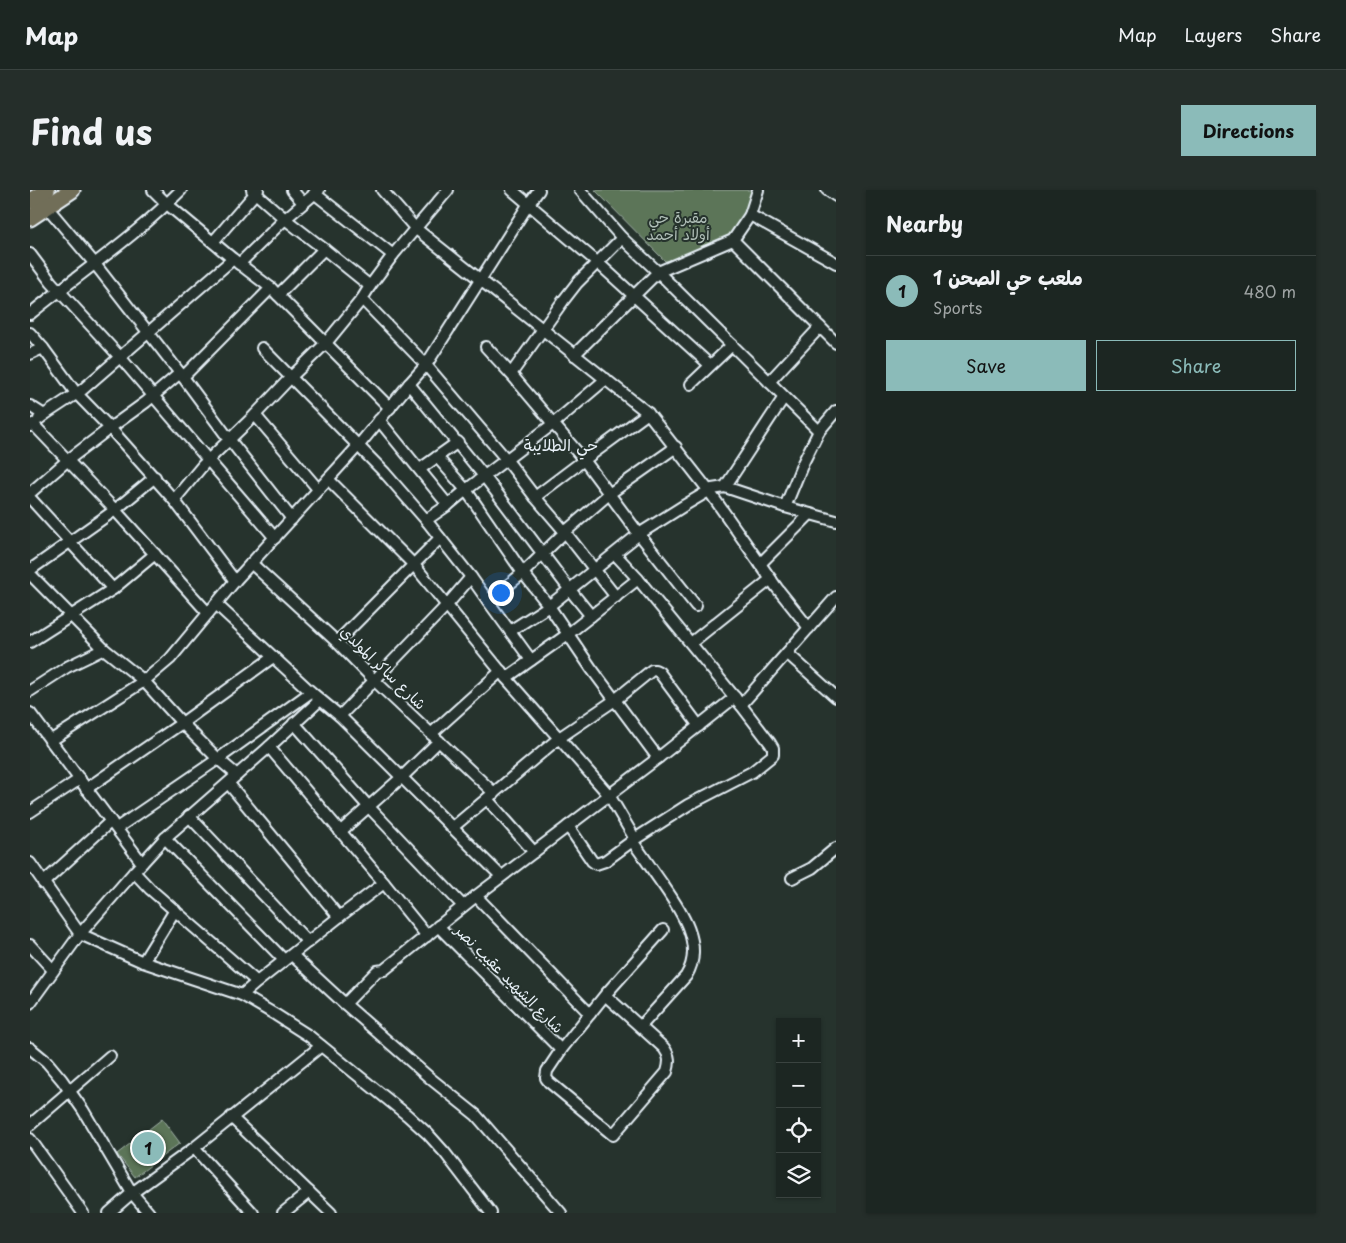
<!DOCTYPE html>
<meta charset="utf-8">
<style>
:root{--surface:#1c2622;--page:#252e2a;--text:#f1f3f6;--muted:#a0a5a5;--line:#3a4340;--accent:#8bbbb9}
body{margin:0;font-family:"Playpen Sans","Playpen Sans Arabic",sans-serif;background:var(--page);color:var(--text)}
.controls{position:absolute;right:15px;bottom:15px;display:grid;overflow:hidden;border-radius:0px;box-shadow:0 1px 4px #0004}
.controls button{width:45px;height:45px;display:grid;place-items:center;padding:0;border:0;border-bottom:1px solid var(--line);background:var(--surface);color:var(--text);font:25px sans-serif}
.you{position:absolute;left:470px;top:402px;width:18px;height:18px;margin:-12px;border:4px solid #fff;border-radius:50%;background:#1a73e8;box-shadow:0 0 0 8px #1a73e833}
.badge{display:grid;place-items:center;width:32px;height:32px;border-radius:50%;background:var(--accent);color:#111;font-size:16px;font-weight:700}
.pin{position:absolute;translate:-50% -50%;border:2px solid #fff;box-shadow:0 1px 5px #0006}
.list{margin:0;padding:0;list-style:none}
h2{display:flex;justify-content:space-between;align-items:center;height:65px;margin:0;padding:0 20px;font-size:21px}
h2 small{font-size:16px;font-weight:400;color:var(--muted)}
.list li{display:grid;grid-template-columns:32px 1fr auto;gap:15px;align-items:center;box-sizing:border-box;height:70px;padding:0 20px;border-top:1px solid var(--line)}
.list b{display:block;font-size:19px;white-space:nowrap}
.list p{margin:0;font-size:16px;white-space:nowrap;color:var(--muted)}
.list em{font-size:16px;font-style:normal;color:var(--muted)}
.actions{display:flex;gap:10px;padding:15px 20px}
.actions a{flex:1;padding:11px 0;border:1px solid var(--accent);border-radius:0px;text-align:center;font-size:18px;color:var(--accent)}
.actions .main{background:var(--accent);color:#111}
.icon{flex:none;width:28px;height:28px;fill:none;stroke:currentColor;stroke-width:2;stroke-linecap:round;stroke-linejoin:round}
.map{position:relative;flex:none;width:806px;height:1023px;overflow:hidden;border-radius:0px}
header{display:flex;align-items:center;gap:30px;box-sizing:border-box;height:70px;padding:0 25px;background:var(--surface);border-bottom:1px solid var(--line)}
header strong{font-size:24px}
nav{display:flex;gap:28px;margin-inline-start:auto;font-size:18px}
.intro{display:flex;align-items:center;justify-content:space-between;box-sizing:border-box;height:120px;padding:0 30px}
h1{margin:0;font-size:35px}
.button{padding:12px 22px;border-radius:0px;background:var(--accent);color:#111;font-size:18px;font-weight:700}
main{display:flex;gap:30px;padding:0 30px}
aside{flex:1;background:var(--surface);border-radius:0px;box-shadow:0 1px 4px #0004}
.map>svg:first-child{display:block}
.green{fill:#5c7459;stroke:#a2b2a8}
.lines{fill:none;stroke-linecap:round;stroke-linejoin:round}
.minor-casing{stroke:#e8f1f8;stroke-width:14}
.primary-casing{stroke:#e8f1f8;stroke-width:19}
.minor{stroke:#26332d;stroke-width:10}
.primary{stroke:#716e59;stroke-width:15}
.labels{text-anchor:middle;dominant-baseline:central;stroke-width:4;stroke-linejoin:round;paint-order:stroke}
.park-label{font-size:15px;fill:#b0bfb8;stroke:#26332d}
.street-label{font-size:15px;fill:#e8f1f8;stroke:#26332d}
.neighbourhood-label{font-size:16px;fill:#e8f1f8;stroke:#26332d}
</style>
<header>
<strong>Map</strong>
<nav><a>Map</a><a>Layers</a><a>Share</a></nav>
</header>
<div class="intro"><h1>Find us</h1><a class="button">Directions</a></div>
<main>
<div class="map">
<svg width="806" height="1023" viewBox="0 0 806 1023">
<rect width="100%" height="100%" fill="#26332d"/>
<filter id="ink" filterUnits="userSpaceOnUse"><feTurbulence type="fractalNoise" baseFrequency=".02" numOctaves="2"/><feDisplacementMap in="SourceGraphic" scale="10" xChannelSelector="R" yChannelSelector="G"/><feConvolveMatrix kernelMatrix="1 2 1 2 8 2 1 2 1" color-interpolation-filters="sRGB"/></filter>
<g filter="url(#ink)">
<g class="green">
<path d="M 565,0 L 730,0 L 730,5 L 712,49 L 651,71 L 635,71 Z"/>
<path d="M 132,929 L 150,953 L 105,987 L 87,964 Z"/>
</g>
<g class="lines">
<defs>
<g id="minor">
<path d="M 123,0 L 137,14 L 203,69 L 241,98 L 360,218"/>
<path d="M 222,0 L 255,29 L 294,59 L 340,96"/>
<path d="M 262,0 L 273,13"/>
<path d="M 352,0 L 385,38 L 618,223 L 679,301 L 747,398 L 779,438"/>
<path d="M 482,0 L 567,72 L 680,175"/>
<path d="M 550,0 L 592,48 L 628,82 L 703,50 L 720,25 L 728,0"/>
<path d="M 797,0 L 806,6"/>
<path d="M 284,3 L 363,65"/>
<path d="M 17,17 L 65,74 L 153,187 L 199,249 L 262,329"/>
<path d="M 720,25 L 806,73"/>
<path d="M 703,50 L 806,153"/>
<path d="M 183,52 L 228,0"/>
<path d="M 0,64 L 21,92 L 90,167 L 245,348"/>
<path d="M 209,74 L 255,29 L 289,0"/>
<path d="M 248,105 L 294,59"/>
<path d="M 332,109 L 396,175 L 476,269 L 505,307 L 535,342 L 586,407"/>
<path d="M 0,124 C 50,83 105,47 151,0"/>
<path d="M 0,143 L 13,158 L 46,203 L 80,238 L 144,310 L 205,391"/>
<path d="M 456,157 L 481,184 L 554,270 L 609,344 L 666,416"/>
<path d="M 232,158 L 355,283 L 396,330 L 441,387 L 458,411 L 493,383 L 535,342 L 579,304 L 646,257"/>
<path d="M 0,164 L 13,158"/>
<path d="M 544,165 L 628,82 L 789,241"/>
<path d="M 481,184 L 533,111 L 547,93 L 592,48"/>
<path d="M 153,187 L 241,98"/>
<path d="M 739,192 L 790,137"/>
<path d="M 379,194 L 454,286 L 540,400 L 561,426"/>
<path d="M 661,194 L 702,155"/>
<path d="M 0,216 L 14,225 L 9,229"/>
<path d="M 14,225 L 52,200 L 203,69"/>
<path d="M 225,225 L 288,299"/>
<path d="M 349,230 L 418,315"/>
<path d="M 0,236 L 3,234 L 85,320 L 178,423"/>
<path d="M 407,267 L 436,300 L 493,383 L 519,416 L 609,344 L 655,315 L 682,299 L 695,297 L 755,317 L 806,331"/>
<path d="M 390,279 L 428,252"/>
<path d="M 298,289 L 384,375 L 476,488 L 579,605 L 605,649"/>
<path d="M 695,297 L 754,207"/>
<path d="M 0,303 L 38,270 L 80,238 L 116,212 L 150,183"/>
<path d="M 505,307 L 554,270 L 618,223"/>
<path d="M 0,308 L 83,399 L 0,452"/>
<path d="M 144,310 L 173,275 L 225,225 L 261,187 L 296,153 L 332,109 L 340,96 L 363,65 L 418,0"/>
<path d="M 755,317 L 773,273 L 789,241 L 806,221"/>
<path d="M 396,330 L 418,315 L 436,300 L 523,234 L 576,189"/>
<path d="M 221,373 L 307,452 L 344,490 L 464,603"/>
<path d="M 730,374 L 780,324"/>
<path d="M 0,380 L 85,320 L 125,287"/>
<path d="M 0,384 L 74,459 L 114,491 L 152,533 L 188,569 L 207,585"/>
<path d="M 83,399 L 125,364"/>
<path d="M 458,411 L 501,470"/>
<path d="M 186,414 L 281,502 L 310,526 L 471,686"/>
<path d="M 480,441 L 519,416 L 561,478 L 628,568"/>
<path d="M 307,452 L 410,348"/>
<path d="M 661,453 L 741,389"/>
<path d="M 757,463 L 806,507"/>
<path d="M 476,488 L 538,444 L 608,389"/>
<path d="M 0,501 L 37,477 L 74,459"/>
<path d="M 711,515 L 806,407"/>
<path d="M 0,523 L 112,673"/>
<path d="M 310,526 L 417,415 L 441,387"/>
<path d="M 264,533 L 338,616 L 433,716"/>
<path d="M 401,544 L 471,481"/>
<path d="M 20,551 L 114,491 L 140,469 L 205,391 L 329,255 L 379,194 L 396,175 L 498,15 L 509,0"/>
<path d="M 239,557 L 354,693 L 397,746"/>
<path d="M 199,594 L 309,727"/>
<path d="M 56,599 L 152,533 L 243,467"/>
<path d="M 457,609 L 504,662"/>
<path d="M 0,622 L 50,589"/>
<path d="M 159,626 L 278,752"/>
<path d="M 538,636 L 562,671 L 566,674 L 575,671 L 605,649 L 658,615 L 722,582 L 743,565 L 743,558 L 740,553 L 711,515 L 608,389 L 585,364"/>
<path d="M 87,638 L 188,569 L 281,502"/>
<path d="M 422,638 L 529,548 L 585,510 L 622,480 L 625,480 L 629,482 L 669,536"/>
<path d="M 310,642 L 371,588 L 409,551"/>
<path d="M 135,648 L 254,770"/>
<path d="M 602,651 C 612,664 621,678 631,692 C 649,718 676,754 656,786 L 611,836"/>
<path d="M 0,673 L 50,744 L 113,772 L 212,805 L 246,825 L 279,846 L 377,925 L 398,944 L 415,963 L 461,1023"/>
<path d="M 104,682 L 120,699 L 227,792"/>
<path d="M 762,688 L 782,678 L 806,658"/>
<path d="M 13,693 L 81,631"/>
<path d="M 446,706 L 560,824"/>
<path d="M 408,736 L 531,860"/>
<path d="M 0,755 L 23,780"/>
<path d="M 262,765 L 315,814 L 401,889 L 446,925 L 531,1023"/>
<path d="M 113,772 L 145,720"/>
<path d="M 212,805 L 227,792 L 309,727 L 354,693"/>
<path d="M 575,805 L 634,858 C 640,866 640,872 637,882 L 583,945 L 519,892 L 516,888 L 517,881 L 531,860 L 575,805 L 633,740"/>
<path d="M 0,813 L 50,744 L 104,682 L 135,648 L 239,557 L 290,510"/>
<path d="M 315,814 L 347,781 L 354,780 L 446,706 L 628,568 L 705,507"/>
<path d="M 0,858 L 17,872 L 32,890 L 53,920 L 102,1003 L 119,1023"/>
<path d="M 201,927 L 301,1023"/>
<path d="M 0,935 L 80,866"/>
<path d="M 0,949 L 53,1023"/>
<path d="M 164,958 L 223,1023"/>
<path d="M 79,1023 L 102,1003 L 164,958 L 291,856"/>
<path d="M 253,1023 L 279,1002"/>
</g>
<g id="primary">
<path d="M 0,11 L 17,0"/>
<path d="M 0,28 L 42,0"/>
</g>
</defs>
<use href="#minor" class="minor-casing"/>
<use href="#primary" class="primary-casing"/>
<use href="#minor" class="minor"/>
<use href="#primary" class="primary"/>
</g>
</g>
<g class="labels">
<g class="park-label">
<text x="648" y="26">مقبرة حي<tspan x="648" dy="17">أولاد أحمد</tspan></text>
</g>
<g class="street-label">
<text transform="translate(354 477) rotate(44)">شارع ساكر المولدي</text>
<text transform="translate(480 788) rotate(45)">شارع الشهيد عقيب نصر</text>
</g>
<g class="neighbourhood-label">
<text x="531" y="254">حي الطلايبة</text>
</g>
</g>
</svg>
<div class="controls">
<button>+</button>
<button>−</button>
<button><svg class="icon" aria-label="locate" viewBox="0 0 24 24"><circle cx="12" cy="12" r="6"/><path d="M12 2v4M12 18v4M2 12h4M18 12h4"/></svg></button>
<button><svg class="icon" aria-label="layers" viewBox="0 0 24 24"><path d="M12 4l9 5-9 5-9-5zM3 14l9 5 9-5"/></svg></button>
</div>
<div class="you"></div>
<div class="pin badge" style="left:118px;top:958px">1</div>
</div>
<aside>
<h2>Nearby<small></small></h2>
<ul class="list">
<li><span class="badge">1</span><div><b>ملعب حي الصحن 1</b><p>Sports</p></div><em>480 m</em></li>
</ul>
<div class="actions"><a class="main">Save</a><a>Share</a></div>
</aside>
</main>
